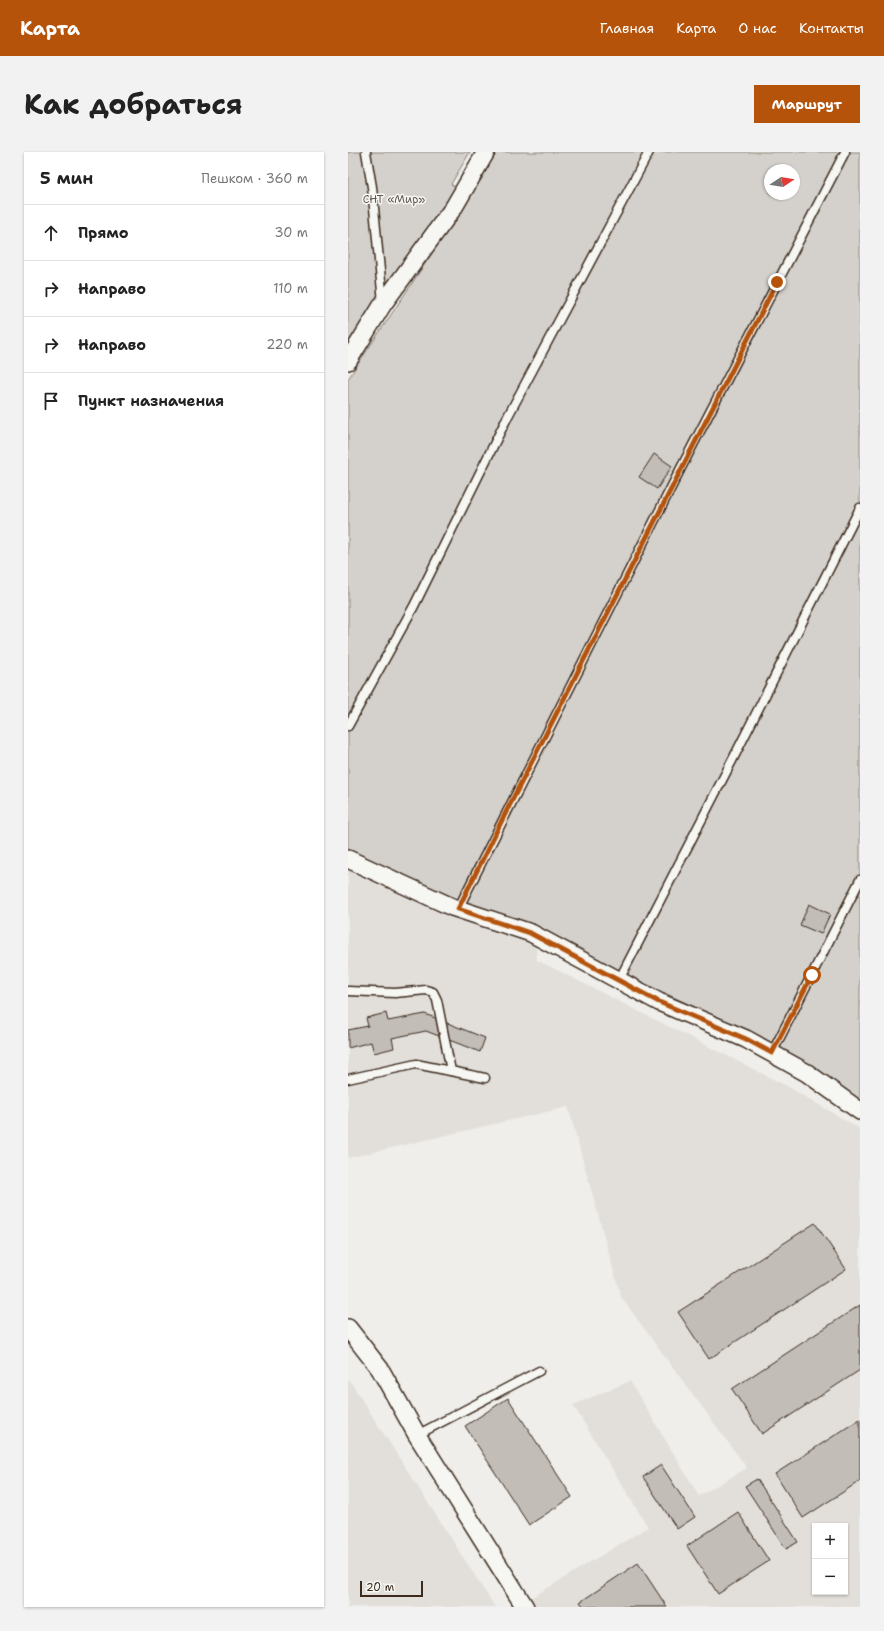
<!DOCTYPE html>
<html lang="ru">
<meta charset="utf-8">
<style>
:root{--surface:#fff;--page:#f2f2f2;--text:#222;--muted:#767676;--line:#e0e0e0;--accent:#b45309}
body{margin:0;font-family:"Shantell Sans",sans-serif;background:var(--page);color:var(--text)}
.controls{position:absolute;right:12px;bottom:12px;display:grid;overflow:hidden;border-radius:0px;box-shadow:0 1px 3px #0004}
.controls button{width:36px;height:36px;display:grid;place-items:center;padding:0;border:0;border-bottom:1px solid var(--line);background:var(--surface);color:var(--text);font:20px sans-serif}
.compass{position:absolute;left:416px;top:12px;width:36px;height:36px;border-radius:50%;background:var(--surface);box-shadow:0 1px 3px #0004;rotate:78deg}
.scale{position:absolute;left:12px;bottom:10px;width:63px;box-sizing:border-box;padding-left:4px;border:2px solid #3b2a1e;border-top:0;font-size:11px;line-height:14px;white-space:nowrap;color:#3b2a1e;-webkit-text-stroke:3px #f6f6f2;paint-order:stroke}
.stop{position:absolute;width:12px;height:12px;margin:-9px;border:3px solid #b45309;border-radius:50%;background:#fff}
.stop.end{background:#b45309;border-color:#fff;box-shadow:0 1px 4px #0008}
.list{margin:0;padding:0;list-style:none}
h2{display:flex;justify-content:space-between;align-items:center;height:52px;margin:0;padding:0 16px;font-size:17px}
h2 small{font-size:13px;font-weight:400;color:var(--muted)}
.list li{display:grid;grid-template-columns:26px 1fr auto;gap:12px;align-items:center;box-sizing:border-box;height:56px;padding:0 16px;border-top:1px solid var(--line)}
.list b{display:block;font-size:15px;white-space:nowrap}
.list em{font-size:13px;font-style:normal;color:var(--muted)}
.icon{flex:none;width:22px;height:22px;fill:none;stroke:currentColor;stroke-width:2;stroke-linecap:round;stroke-linejoin:round}
.map{position:relative;flex:none;width:512px;height:1455px;overflow:hidden;border-radius:0px}
header{display:flex;align-items:center;gap:24px;box-sizing:border-box;height:56px;padding:0 20px;background:var(--accent);color:#fff}
header strong{font-size:19px}
nav{display:flex;gap:22px;margin-inline-start:auto;font-size:14px}
.intro{display:flex;align-items:center;justify-content:space-between;box-sizing:border-box;height:96px;padding:0 24px}
h1{margin:0;font-size:28px}
.button{padding:10px 18px;border-radius:0px;background:var(--accent);color:#fff;font-size:14px;font-weight:700}
main{display:flex;gap:24px;padding:0 24px}
aside{flex:1;background:var(--surface);border-radius:0px;box-shadow:0 1px 3px #0004}
.map>svg:first-child{display:block}
.built{fill:#e2dfdb;fill-rule:evenodd}
.green{fill:#d4d1cc;stroke:#887e75;fill-rule:evenodd}
.building{fill:#c2bdb7;stroke:#3b2a1e}
.lines{fill:none;stroke-linecap:round;stroke-linejoin:round}
.service-casing{stroke:#3b2a1e;stroke-width:11}
.minor-casing{stroke:#3b2a1e;stroke-width:20}
.service{stroke:#f6f6f2;stroke-width:8}
.minor{stroke:#f6f6f2;stroke-width:17}
.route{stroke:#b45309;stroke-width:5}
.labels{text-anchor:middle;dominant-baseline:central;stroke-width:3;stroke-linejoin:round;paint-order:stroke}
.park-label{font-size:11px;fill:#61544a;stroke:#f6f6f2}
</style>
<header>
<strong>Карта</strong>
<nav><a>Главная</a><a>Карта</a><a>О нас</a><a>Контакты</a></nav>
</header>
<div class="intro"><h1>Как добраться</h1><a class="button">Маршрут</a></div>
<main>
<aside>
<h2>5 мин<small>Пешком · 360 m</small></h2>
<ul class="list">
<li><svg class="icon" aria-label="ahead" viewBox="0 0 24 24"><path d="M12 20V5M6 11l6-6 6 6"/></svg><div><b>Прямо</b></div><em>30 m</em></li>
<li><svg class="icon" aria-label="right" viewBox="0 0 24 24"><path d="M7 20v-9h11M14 6l5 5-5 5"/></svg><div><b>Направо</b></div><em>110 m</em></li>
<li><svg class="icon" aria-label="right" viewBox="0 0 24 24"><path d="M7 20v-9h11M14 6l5 5-5 5"/></svg><div><b>Направо</b></div><em>220 m</em></li>
<li><svg class="icon" aria-label="arrive" viewBox="0 0 24 24"><path d="M6 21V4h12l-3 4 3 4H6"/></svg><div><b>Пункт назначения</b></div></li>
</ul>
</aside>
<div class="map">
<svg width="512" height="1455" viewBox="0 0 512 1455">
<rect width="100%" height="100%" fill="#efeeea"/>
<filter id="ink" filterUnits="userSpaceOnUse"><feTurbulence type="fractalNoise" baseFrequency=".025" numOctaves="2"/><feDisplacementMap in="SourceGraphic" scale="8" xChannelSelector="R" yChannelSelector="G"/><feConvolveMatrix kernelMatrix="1 2 1 2 8 2 1 2 1" color-interpolation-filters="sRGB"/></filter>
<g filter="url(#ink)">
<g class="built">
<path d="M 0,717 L 28,729 L 188,793 L 189,808 L 439,934 L 512,977 L 512,1455 L 182,1455 L 178,1449 L 300,1375 L 225,1253 L 282,1229 L 351,1344 L 399,1316 L 273,1145 L 220,955 L 0,1006 ZM 467,1374 L 497,1374 L 497,1440 L 467,1440 Z"/>
<path d="M 0,1226 L 147,1455 L 0,1455 Z"/>
</g>
<g class="green">
<path d="M 0,0 L 122,0 L 103,32 L 111,38 L 28,149 L 0,192 Z"/>
<path d="M 149,0 L 512,0 L 512,951 L 426,893 L 185,778 L 0,702 L 0,227 L 95,85 ZM 422,18 L 446,18 L 446,42 L 422,42 Z"/>
</g>
<g class="building">
<path d="M 306,302 L 324,314 L 309,337 L 291,325 Z"/>
<path d="M 461,752 L 482,762 L 473,782 L 452,773 Z"/>
<path d="M 38,861 L 40,869 L 77,862 L 137,886 L 132,900 L 78,879 L 44,886 L 46,896 L 26,901 L 23,890 L 0,896 L 0,878 L 20,874 L 18,866 Z"/>
<path d="M 467,1071 L 498,1117 L 361,1207 L 330,1160 Z"/>
<path d="M 512,1153 L 512,1218 L 414,1282 L 384,1237 Z"/>
<path d="M 160,1246 L 224,1345 L 181,1373 L 117,1274 Z"/>
<path d="M 512,1267 L 512,1329 L 455,1366 L 427,1322 Z"/>
<path d="M 313,1313 L 347,1365 L 329,1377 L 295,1325 Z"/>
<path d="M 409,1327 L 450,1390 L 438,1397 L 397,1334 Z"/>
<path d="M 390,1360 L 421,1409 L 370,1442 L 339,1394 Z"/>
<path d="M 290,1411 L 319,1455 L 236,1455 L 232,1450 Z"/>
</g>
<g class="lines">
<defs>
<g id="service">
<path d="M 18,0 L 24,35 L 35,150"/>
<path d="M 0,574 L 66,454 L 160,264 L 301,0"/>
<path d="M 110,757 L 333,316 L 497,0"/>
<path d="M 271,828 L 386,605 L 512,356"/>
<path d="M 0,839 L 47,841 L 78,838 L 85,840 L 89,848 L 103,919"/>
<path d="M 424,901 L 512,728"/>
<path d="M 0,927 L 68,912 L 137,926"/>
<path d="M 69,1283 L 191,1219"/>
</g>
<g id="minor">
<path d="M 0,209 L 35,152 L 106,55 L 138,0"/>
<path d="M 0,707 L 104,755 L 183,781 L 311,850 L 398,887 L 459,921 L 512,959"/>
<path d="M 0,1176 L 32,1217 L 69,1283 L 177,1455"/>
</g>
</defs>
<use href="#service" class="service-casing"/>
<use href="#minor" class="minor-casing"/>
<use href="#service" class="service"/>
<use href="#minor" class="minor"/>
</g>
</g>
<g class="lines" filter="url(#ink)">
<path class="route" d="M 429,130 L 155,666 L 110,757 L 182,781 L 311,850 L 398,887 L 424,901 L 464,823"/>
</g>
<g class="labels">
<g class="park-label">
<text x="46" y="47">СНТ «Мир»</text>
</g>
</g>
</svg>
<div class="controls">
<button>+</button>
<button>−</button>
</div>
<svg class="compass" viewBox="-18 -18 36 36"><path d="M0-13l5 13h-10z" fill="#e53935"/><path d="M0 13l5-13h-10z" fill="#767676"/></svg>
<div class="scale">20 m</div>
<div class="stop" style="left:464px;top:823px"></div>
<div class="stop end" style="left:429px;top:130px"></div>
</div>
</main>
